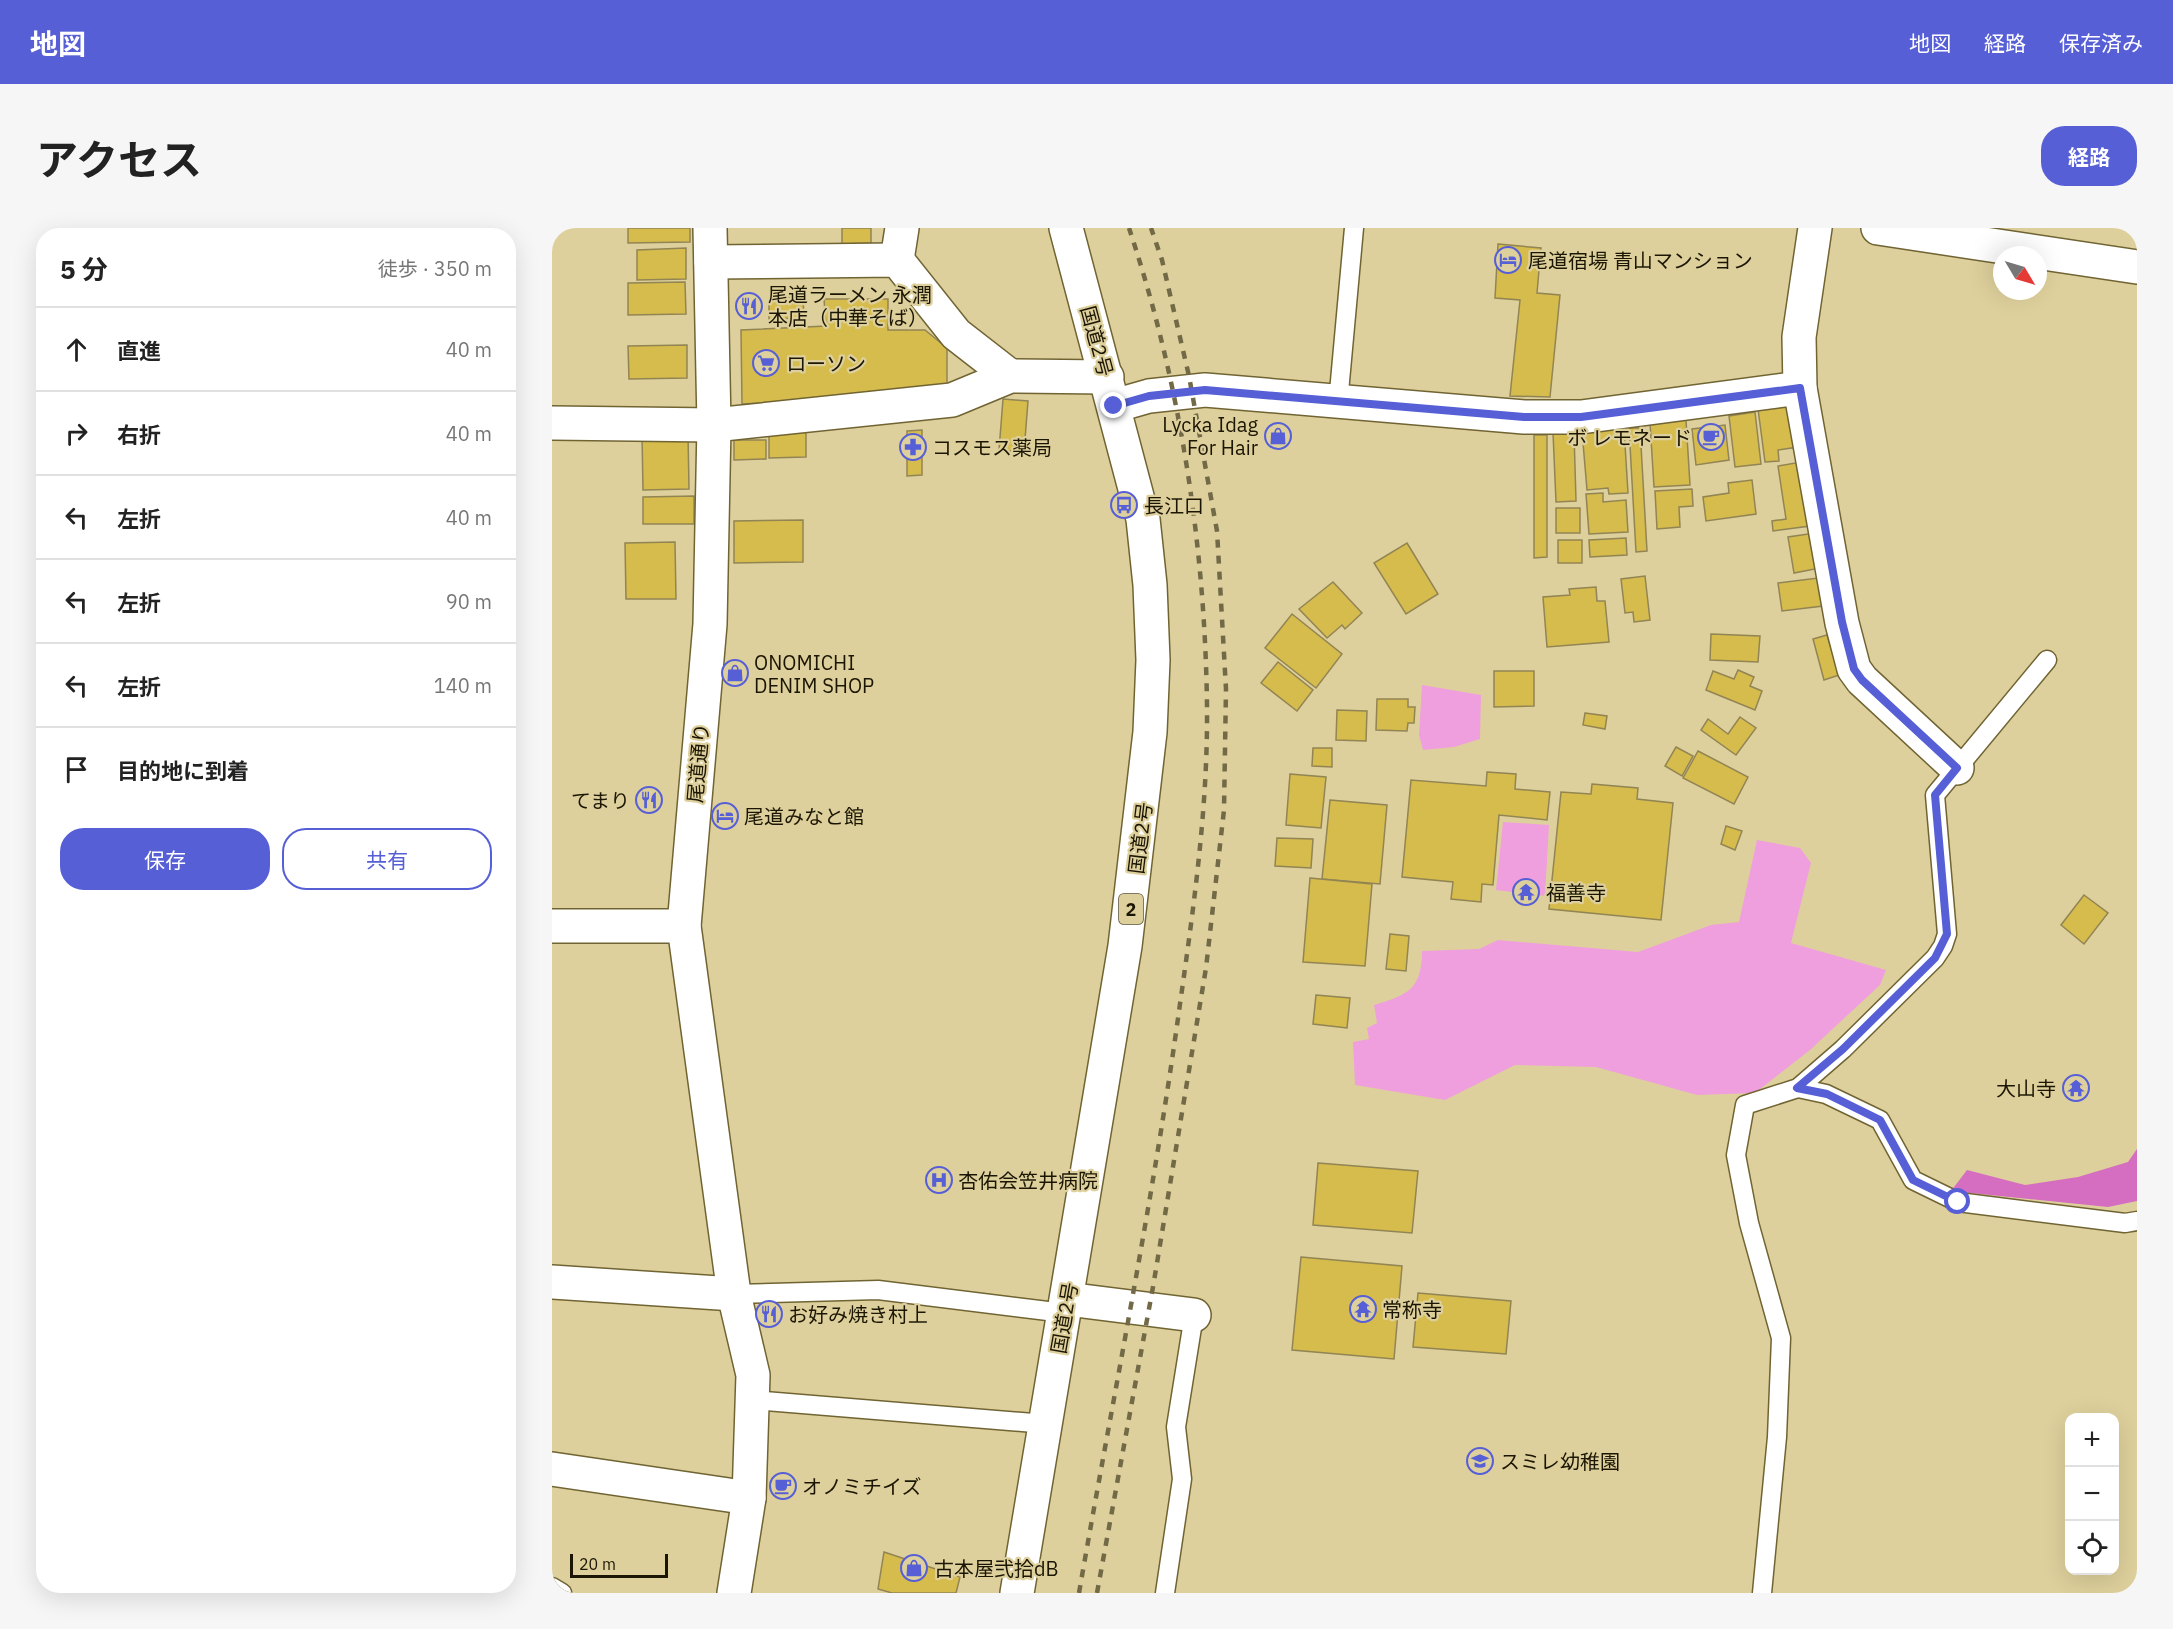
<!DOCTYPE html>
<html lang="ja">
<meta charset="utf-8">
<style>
:root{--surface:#fff;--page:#f6f6f6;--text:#222;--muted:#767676;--line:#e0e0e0;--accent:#565fd6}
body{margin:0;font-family:"IBM Plex Sans","Noto Sans JP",sans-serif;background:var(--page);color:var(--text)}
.controls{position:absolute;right:18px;bottom:18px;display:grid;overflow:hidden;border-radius:12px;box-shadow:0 6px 24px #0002}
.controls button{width:54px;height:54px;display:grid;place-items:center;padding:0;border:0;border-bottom:2px solid var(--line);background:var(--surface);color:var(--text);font:30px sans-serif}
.compass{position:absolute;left:1441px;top:18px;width:54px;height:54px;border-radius:50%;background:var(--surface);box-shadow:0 6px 24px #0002;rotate:128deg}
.scale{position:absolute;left:18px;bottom:15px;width:98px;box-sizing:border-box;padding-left:6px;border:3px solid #1b1603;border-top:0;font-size:16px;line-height:21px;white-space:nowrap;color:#1b1603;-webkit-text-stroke:4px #ded09c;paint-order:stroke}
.stop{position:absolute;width:18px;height:18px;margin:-14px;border:4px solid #565fd6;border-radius:50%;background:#fff}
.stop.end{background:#565fd6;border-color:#fff;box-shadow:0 2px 6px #0008}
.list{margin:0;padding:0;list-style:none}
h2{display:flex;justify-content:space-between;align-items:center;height:78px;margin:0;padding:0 24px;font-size:26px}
h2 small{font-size:20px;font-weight:400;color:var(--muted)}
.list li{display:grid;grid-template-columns:39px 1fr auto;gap:18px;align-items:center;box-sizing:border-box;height:84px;padding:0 24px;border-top:2px solid var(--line)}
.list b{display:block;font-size:22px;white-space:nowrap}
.list em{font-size:20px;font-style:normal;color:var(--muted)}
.actions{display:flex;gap:12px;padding:18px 24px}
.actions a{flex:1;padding:14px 0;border:2px solid var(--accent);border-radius:24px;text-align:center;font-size:21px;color:var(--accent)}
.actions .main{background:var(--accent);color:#fff}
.icon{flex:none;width:33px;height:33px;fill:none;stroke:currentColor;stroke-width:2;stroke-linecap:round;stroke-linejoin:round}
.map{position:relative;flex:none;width:1585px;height:1365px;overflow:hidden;border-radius:24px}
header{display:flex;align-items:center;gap:36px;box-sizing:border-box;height:84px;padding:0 30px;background:var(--accent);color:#fff}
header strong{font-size:28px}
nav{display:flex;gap:33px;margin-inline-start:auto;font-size:21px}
.intro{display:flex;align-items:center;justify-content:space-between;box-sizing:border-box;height:144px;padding:0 36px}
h1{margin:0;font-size:42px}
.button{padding:15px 27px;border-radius:24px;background:var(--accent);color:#fff;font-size:21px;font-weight:700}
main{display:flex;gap:36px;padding:0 36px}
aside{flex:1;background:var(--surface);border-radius:24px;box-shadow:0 6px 24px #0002}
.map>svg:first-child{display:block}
.green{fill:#ef9fdd}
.forest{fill:#d56dc0}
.building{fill:#d6bb4d;stroke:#928554;stroke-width:1.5}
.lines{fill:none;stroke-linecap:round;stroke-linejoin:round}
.lane-casing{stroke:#706433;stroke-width:21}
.street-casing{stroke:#706433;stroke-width:36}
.secondary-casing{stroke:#706433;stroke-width:36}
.highway-casing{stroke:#706433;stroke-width:36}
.lane{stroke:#fff;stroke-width:18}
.street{stroke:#fff;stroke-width:33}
.secondary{stroke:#fff;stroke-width:33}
.highway{stroke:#fff;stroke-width:33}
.rail{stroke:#726947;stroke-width:4.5;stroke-dasharray:8 8;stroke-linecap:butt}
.route{stroke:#565fd6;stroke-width:8}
.labels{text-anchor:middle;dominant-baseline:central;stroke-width:4.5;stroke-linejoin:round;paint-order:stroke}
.shield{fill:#ded09c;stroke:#564e31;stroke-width:1.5}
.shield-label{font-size:18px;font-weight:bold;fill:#1b1603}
.poi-label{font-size:20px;fill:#1b1603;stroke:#ded09c;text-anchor:start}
.street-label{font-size:20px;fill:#1b1603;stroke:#ded09c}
</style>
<header>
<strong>地図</strong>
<nav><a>地図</a><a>経路</a><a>保存済み</a></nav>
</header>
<div class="intro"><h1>アクセス</h1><a class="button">経路</a></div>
<main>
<aside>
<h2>5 分<small>徒歩 · 350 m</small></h2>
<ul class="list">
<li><svg class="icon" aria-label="ahead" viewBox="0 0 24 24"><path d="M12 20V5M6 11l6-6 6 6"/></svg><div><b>直進</b></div><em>40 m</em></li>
<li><svg class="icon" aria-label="right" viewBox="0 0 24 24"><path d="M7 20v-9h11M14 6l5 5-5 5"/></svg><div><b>右折</b></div><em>40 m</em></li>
<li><svg class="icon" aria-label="left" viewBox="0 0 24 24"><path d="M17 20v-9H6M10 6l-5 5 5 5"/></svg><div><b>左折</b></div><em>40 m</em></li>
<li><svg class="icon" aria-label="left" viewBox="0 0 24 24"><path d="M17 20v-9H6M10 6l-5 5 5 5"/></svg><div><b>左折</b></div><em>90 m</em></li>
<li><svg class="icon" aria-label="left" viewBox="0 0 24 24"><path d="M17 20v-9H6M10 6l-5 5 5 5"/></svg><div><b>左折</b></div><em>140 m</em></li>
<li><svg class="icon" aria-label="arrive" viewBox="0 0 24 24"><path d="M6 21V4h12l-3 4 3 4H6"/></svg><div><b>目的地に到着</b></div></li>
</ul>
<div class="actions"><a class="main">保存</a><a>共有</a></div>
</aside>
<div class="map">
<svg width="1585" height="1365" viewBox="0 0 1585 1365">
<rect width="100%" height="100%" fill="#ded09c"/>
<g class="green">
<path d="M 870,457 L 929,467 L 928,511 L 902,519 L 871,522 L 867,507 Z"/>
<path d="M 951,594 L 997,597 L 993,668 L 944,662 Z"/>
<path d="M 1205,612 L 1248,620 L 1259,635 L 1239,715 L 1334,742 L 1328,757 L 1258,822 L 1203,865 L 1145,867 L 1044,839 L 963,837 L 893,872 L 803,857 L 801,814 L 817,811 L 815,800 L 825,795 L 822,777 C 855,767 870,762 870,723 L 927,721 L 946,712 L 1086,724 L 1159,697 L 1187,694 Z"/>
</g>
<path class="forest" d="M 1585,921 L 1585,973 L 1556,979 L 1399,963 L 1415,942 L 1473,957 L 1526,949 L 1576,934 Z"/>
<g class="building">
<path d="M 76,0 L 138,0 L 138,14 L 76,15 Z"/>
<path d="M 290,0 L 319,0 L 319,15 L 290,16 Z"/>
<path d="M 946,16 L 989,20 L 985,65 L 1008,67 L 998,169 L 958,168 L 968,72 L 943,70 Z"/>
<path d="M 134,20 L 134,51 L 85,52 L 85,22 Z"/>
<path d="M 133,54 L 134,86 L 76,87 L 76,55 Z"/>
<path d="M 217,69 L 251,69 L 252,90 L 217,91 Z"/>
<path d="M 272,71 L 336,71 L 336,102 L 373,102 L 395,120 L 395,164 L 190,176 L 189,102 L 274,98 Z"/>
<path d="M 135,117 L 135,150 L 77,151 L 76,118 Z"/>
<path d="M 451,171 L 476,173 L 472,224 L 447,222 Z"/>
<path d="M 1241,177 L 1246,219 L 1226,222 L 1227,233 L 1213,234 L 1206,181 Z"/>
<path d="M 1203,184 L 1209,236 L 1183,239 L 1177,188 Z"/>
<path d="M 1134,192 L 1138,257 L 1102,259 L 1098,195 Z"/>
<path d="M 1173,197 L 1177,232 L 1144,237 L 1140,201 Z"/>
<path d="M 254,199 L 254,229 L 217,230 L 217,200 Z"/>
<path d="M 1072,200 L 1076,265 L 1057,266 L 1056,260 L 1035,262 L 1030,203 Z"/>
<path d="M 1077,200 L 1088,200 L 1095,323 L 1084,324 Z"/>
<path d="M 370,202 L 370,247 L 355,248 L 355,203 Z"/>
<path d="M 1022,204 L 1024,273 L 1004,274 L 1001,205 Z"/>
<path d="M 136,206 L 137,261 L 91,262 L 90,207 Z"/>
<path d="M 982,207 L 995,207 L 995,329 L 982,330 Z"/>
<path d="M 182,212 L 214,212 L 214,231 L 182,232 Z"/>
<path d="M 1249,234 L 1258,298 L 1221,303 L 1220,293 L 1234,291 L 1226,238 Z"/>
<path d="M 1200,252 L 1204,286 L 1154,293 L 1151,269 L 1177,265 L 1176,255 Z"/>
<path d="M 1140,261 L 1141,278 L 1127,279 L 1128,299 L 1105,301 L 1103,263 Z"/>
<path d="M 1051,265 L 1051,274 L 1074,272 L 1076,304 L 1037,306 L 1034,266 Z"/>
<path d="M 142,268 L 142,296 L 91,296 L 91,269 Z"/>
<rect x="1004" y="280" width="24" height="25"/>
<path d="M 251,292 L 251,334 L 182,335 L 182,293 Z"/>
<path d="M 1263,305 L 1268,340 L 1242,345 L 1236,309 Z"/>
<path d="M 1074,310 L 1075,327 L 1038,329 L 1037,312 Z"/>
<rect x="1006" y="312" width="24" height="23"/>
<path d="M 123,314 L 124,371 L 74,371 L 73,315 Z"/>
<path d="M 855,315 L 886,366 L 854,386 L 822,335 Z"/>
<path d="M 1093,348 L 1098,392 L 1082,394 L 1081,384 L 1073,385 L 1069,351 Z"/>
<path d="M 1266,350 L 1271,378 L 1230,383 L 1226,355 Z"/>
<path d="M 781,354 L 810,385 L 793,401 L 790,397 L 775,410 L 747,381 Z"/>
<path d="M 1044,359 L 1045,373 L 1053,373 L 1057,414 L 995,419 L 991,369 L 1018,367 L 1017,361 Z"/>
<path d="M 740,386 L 790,426 L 764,460 L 713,420 Z"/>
<path d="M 1159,406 L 1208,408 L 1206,434 L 1158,432 Z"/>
<path d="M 1275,407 L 1287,447 L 1272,452 L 1261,411 Z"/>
<path d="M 726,434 L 761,462 L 745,483 L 709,455 Z"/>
<path d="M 1186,442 L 1202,449 L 1198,458 L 1210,463 L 1203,482 L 1154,462 L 1161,443 L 1182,451 Z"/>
<path d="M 942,443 L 982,443 L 982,478 L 942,479 Z"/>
<path d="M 825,471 L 856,471 L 856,479 L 863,479 L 862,495 L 856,495 L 855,503 L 824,502 Z"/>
<path d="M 785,482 L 815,483 L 814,513 L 784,512 Z"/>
<path d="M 1033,485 L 1055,488 L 1053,501 L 1031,497 Z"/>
<path d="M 1188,489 L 1204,500 L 1184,527 L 1149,502 L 1156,491 L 1176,506 Z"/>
<path d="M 1124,519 L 1141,528 L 1130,548 L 1113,538 Z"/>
<path d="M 761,520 L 780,520 L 780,539 L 760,538 Z"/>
<path d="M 1146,523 L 1196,549 L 1182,576 L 1131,550 Z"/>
<path d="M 935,544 L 964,546 L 963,561 L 998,564 L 995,592 L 947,587 L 941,657 L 930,656 L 929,674 L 899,671 L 901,654 L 850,649 L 859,552 L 934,558 Z"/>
<path d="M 738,546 L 774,549 L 769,600 L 734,597 Z"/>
<path d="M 1040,556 L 1086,560 L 1085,571 L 1121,575 L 1109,692 L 997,681 L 1009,564 L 1039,566 Z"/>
<path d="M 778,572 L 835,577 L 828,656 L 770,651 Z"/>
<path d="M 1174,598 L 1190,603 L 1183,622 L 1169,616 Z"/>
<path d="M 725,610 L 761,611 L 759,640 L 723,638 Z"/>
<path d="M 758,650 L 820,656 L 813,738 L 751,734 Z"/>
<path d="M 1532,667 L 1556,685 L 1532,716 L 1509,697 Z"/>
<path d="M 838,706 L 857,708 L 854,743 L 834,741 Z"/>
<path d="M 764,767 L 798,770 L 795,800 L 761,796 Z"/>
<path d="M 766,935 L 866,943 L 860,1005 L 761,997 Z"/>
<path d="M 749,1029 L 850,1038 L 842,1131 L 740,1122 Z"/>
<path d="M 866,1065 L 959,1073 L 954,1126 L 861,1119 Z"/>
<path d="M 332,1324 L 408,1349 L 404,1365 L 340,1365 L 326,1361 Z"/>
</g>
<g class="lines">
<defs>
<g id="lane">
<path d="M 786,175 L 802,0"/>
<path d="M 1246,860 L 1274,866 L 1328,892 L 1361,952 L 1406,974 L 1573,995 L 1585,993"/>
<path d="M 182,1066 L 326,1062 L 512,1085"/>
<path d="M 200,1172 L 494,1196"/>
<path d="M 0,1359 L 10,1365"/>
<path d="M 613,1365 L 630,1251 L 624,1199 L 642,1087"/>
<path d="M 1210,1365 L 1225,1209 L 1229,1110 L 1197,995 L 1184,927 L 1193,877 L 1246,860 L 1291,821 L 1383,730 L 1391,718 L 1395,706 L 1383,567 L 1495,432"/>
</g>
<g id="street">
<path d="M 158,0 L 162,197 L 158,396 L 132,698 L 182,1066 L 201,1147 L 197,1270 L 182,1365"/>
<path d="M 1263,0 L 1247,109 L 1248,160 L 1290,395 L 1302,441 L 1310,452 L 1405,540"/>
<path d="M 345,32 L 350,0"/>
<path d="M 159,34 L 345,32 L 404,106 L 458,148"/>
<path d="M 562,178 L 597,168 L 653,162 L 972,189 L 1029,189 L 1248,160"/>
<path d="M 0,195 L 162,197 L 400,172 L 458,148 L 555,149"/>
<path d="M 0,698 L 132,698"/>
<path d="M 0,1054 L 182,1066"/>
<path d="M 515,1071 L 642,1087"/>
<path d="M 0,1241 L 197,1270"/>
</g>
<path id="secondary" d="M 1326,0 L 1585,39"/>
<path id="highway" d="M 465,1365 L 573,718 L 598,504 L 601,432 L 598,357 L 591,291 L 514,0"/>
</defs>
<use href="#lane" class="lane-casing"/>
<use href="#street" class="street-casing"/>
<use href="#secondary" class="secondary-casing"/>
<use href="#highway" class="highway-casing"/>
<use href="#lane" class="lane"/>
<use href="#street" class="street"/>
<use href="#secondary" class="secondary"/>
<use href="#highway" class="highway"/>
<g class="rail">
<path d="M 527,1365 C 561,1169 601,973 628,776 C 642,677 656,578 655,478 C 653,317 628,153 577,0"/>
<path d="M 545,1365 L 601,1059 L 654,740 L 672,582 L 674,461 L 665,303 L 637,148 L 610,32 L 599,0"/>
</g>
</g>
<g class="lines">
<path class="route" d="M 562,178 L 597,168 L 653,162 L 972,189 L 1029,189 L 1248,160 L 1290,394 L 1302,441 L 1310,452 L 1405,540 L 1383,567 L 1395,706 L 1383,730 L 1291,821 L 1245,860 L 1275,866 L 1328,892 L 1361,952 L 1406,974"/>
</g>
<defs>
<symbol id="hotel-ring" viewBox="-11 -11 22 22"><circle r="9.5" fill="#ded09c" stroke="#565fd6" stroke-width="1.5"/><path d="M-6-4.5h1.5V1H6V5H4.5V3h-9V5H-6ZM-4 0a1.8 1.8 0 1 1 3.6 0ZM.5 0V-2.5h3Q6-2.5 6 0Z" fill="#565fd6"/></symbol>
<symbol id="restaurant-ring" viewBox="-11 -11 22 22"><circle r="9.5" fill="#ded09c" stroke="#565fd6" stroke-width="1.5"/><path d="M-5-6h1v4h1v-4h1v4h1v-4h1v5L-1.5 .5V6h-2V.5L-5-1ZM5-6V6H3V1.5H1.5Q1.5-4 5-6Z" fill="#565fd6"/></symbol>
<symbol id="supermarket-ring" viewBox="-11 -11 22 22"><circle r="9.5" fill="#ded09c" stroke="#565fd6" stroke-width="1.5"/><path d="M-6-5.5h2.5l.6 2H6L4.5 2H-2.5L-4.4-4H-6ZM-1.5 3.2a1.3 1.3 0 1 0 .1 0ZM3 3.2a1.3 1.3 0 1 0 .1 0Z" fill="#565fd6"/></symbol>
<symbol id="shop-ring" viewBox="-11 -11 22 22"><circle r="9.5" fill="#ded09c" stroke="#565fd6" stroke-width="1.5"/><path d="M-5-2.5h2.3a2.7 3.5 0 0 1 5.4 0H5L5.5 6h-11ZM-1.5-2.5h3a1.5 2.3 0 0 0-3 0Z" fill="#565fd6"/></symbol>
<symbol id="cafe-ring" viewBox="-11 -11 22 22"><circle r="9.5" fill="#ded09c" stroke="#565fd6" stroke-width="1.5"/><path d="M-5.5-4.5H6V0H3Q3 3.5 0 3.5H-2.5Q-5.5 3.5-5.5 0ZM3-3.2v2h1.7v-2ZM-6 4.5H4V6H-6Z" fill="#565fd6"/></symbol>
<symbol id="pharmacy-ring" viewBox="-11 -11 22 22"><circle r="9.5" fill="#ded09c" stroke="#565fd6" stroke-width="1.5"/><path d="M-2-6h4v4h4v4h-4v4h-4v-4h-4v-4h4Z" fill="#565fd6"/></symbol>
<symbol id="bus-ring" viewBox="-11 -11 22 22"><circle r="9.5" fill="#ded09c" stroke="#565fd6" stroke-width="1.5"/><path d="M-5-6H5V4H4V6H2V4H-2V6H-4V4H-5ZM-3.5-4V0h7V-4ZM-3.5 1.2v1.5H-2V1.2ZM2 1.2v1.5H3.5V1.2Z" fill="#565fd6"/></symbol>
<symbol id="temple-ring" viewBox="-11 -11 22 22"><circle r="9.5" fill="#ded09c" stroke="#565fd6" stroke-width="1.5"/><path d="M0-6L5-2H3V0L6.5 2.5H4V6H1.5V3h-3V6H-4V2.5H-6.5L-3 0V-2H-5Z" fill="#565fd6"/></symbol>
<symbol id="hospital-ring" viewBox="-11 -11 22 22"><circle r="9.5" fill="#ded09c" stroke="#565fd6" stroke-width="1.5"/><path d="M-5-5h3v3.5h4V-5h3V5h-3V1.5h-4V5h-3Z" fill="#565fd6"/></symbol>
<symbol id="school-ring" viewBox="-11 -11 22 22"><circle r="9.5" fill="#ded09c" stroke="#565fd6" stroke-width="1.5"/><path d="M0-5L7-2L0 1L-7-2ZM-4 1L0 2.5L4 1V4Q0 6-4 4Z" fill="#565fd6"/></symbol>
</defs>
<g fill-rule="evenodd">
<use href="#hotel-ring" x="941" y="17" width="30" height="30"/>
<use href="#restaurant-ring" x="182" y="63" width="30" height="30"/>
<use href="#supermarket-ring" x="199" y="120" width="30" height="30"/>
<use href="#shop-ring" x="711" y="193" width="30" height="30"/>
<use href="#cafe-ring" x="1144" y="194" width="30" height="30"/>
<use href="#pharmacy-ring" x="346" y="204" width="30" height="30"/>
<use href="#bus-ring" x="557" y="262" width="30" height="30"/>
<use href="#shop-ring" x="168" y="430" width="30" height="30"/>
<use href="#restaurant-ring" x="82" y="557" width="30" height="30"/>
<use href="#hotel-ring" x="158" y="573" width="30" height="30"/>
<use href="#temple-ring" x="959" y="649" width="30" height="30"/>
<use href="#temple-ring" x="1509" y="845" width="30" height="30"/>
<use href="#hospital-ring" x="372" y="937" width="30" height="30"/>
<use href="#temple-ring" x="796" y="1066" width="30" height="30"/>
<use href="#restaurant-ring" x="202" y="1071" width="30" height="30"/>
<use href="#school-ring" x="913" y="1218" width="30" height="30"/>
<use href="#cafe-ring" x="216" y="1243" width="30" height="30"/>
<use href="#shop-ring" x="347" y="1325" width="30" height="30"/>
</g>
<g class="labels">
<rect class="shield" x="567" y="666" width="24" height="30" rx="4.5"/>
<g class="shield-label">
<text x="579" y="681">2</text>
</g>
<g class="poi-label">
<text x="976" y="32">尾道宿場 青山マンション</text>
<text x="216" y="66">尾道ラーメン 永潤<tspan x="216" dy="23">本店（中華そば）</tspan></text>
<text x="234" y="135">ローソン</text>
<text x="706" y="196" text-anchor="end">Lycka Idag<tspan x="706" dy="23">For Hair</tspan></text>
<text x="1140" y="209" text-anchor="end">ボ レモネード</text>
<text x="380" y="219">コスモス薬局</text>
<text x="592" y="277">長江口</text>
<text x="202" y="434">ONOMICHI<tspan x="202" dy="23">DENIM SHOP</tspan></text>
<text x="78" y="572" text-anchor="end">てまり</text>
<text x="192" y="588">尾道みなと館</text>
<text x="994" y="664">福善寺</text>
<text x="1504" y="860" text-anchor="end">大山寺</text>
<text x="406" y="952">杏佑会笠井病院</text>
<text x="830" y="1081">常称寺</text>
<text x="236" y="1086">お好み焼き村上</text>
<text x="948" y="1233">スミレ幼稚園</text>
<text x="250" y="1258">オノミチイズ</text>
<text x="382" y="1340">古本屋弐拾dB</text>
</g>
<g class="street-label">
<text transform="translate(545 113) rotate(75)">国道2号</text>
<text transform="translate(146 535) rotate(-85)">尾道通り</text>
<text transform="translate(588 610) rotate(-83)">国道2号</text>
<text transform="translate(512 1090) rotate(-80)">国道2号</text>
</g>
</g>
</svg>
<div class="controls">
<button>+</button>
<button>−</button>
<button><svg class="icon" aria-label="locate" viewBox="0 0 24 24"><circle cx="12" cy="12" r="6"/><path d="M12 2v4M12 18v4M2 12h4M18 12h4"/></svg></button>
</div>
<svg class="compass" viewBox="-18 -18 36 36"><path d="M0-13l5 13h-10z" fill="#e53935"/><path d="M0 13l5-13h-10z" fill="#767676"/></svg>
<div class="scale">20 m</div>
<div class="stop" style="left:1406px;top:974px"></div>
<div class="stop end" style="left:562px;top:178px"></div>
</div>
</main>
